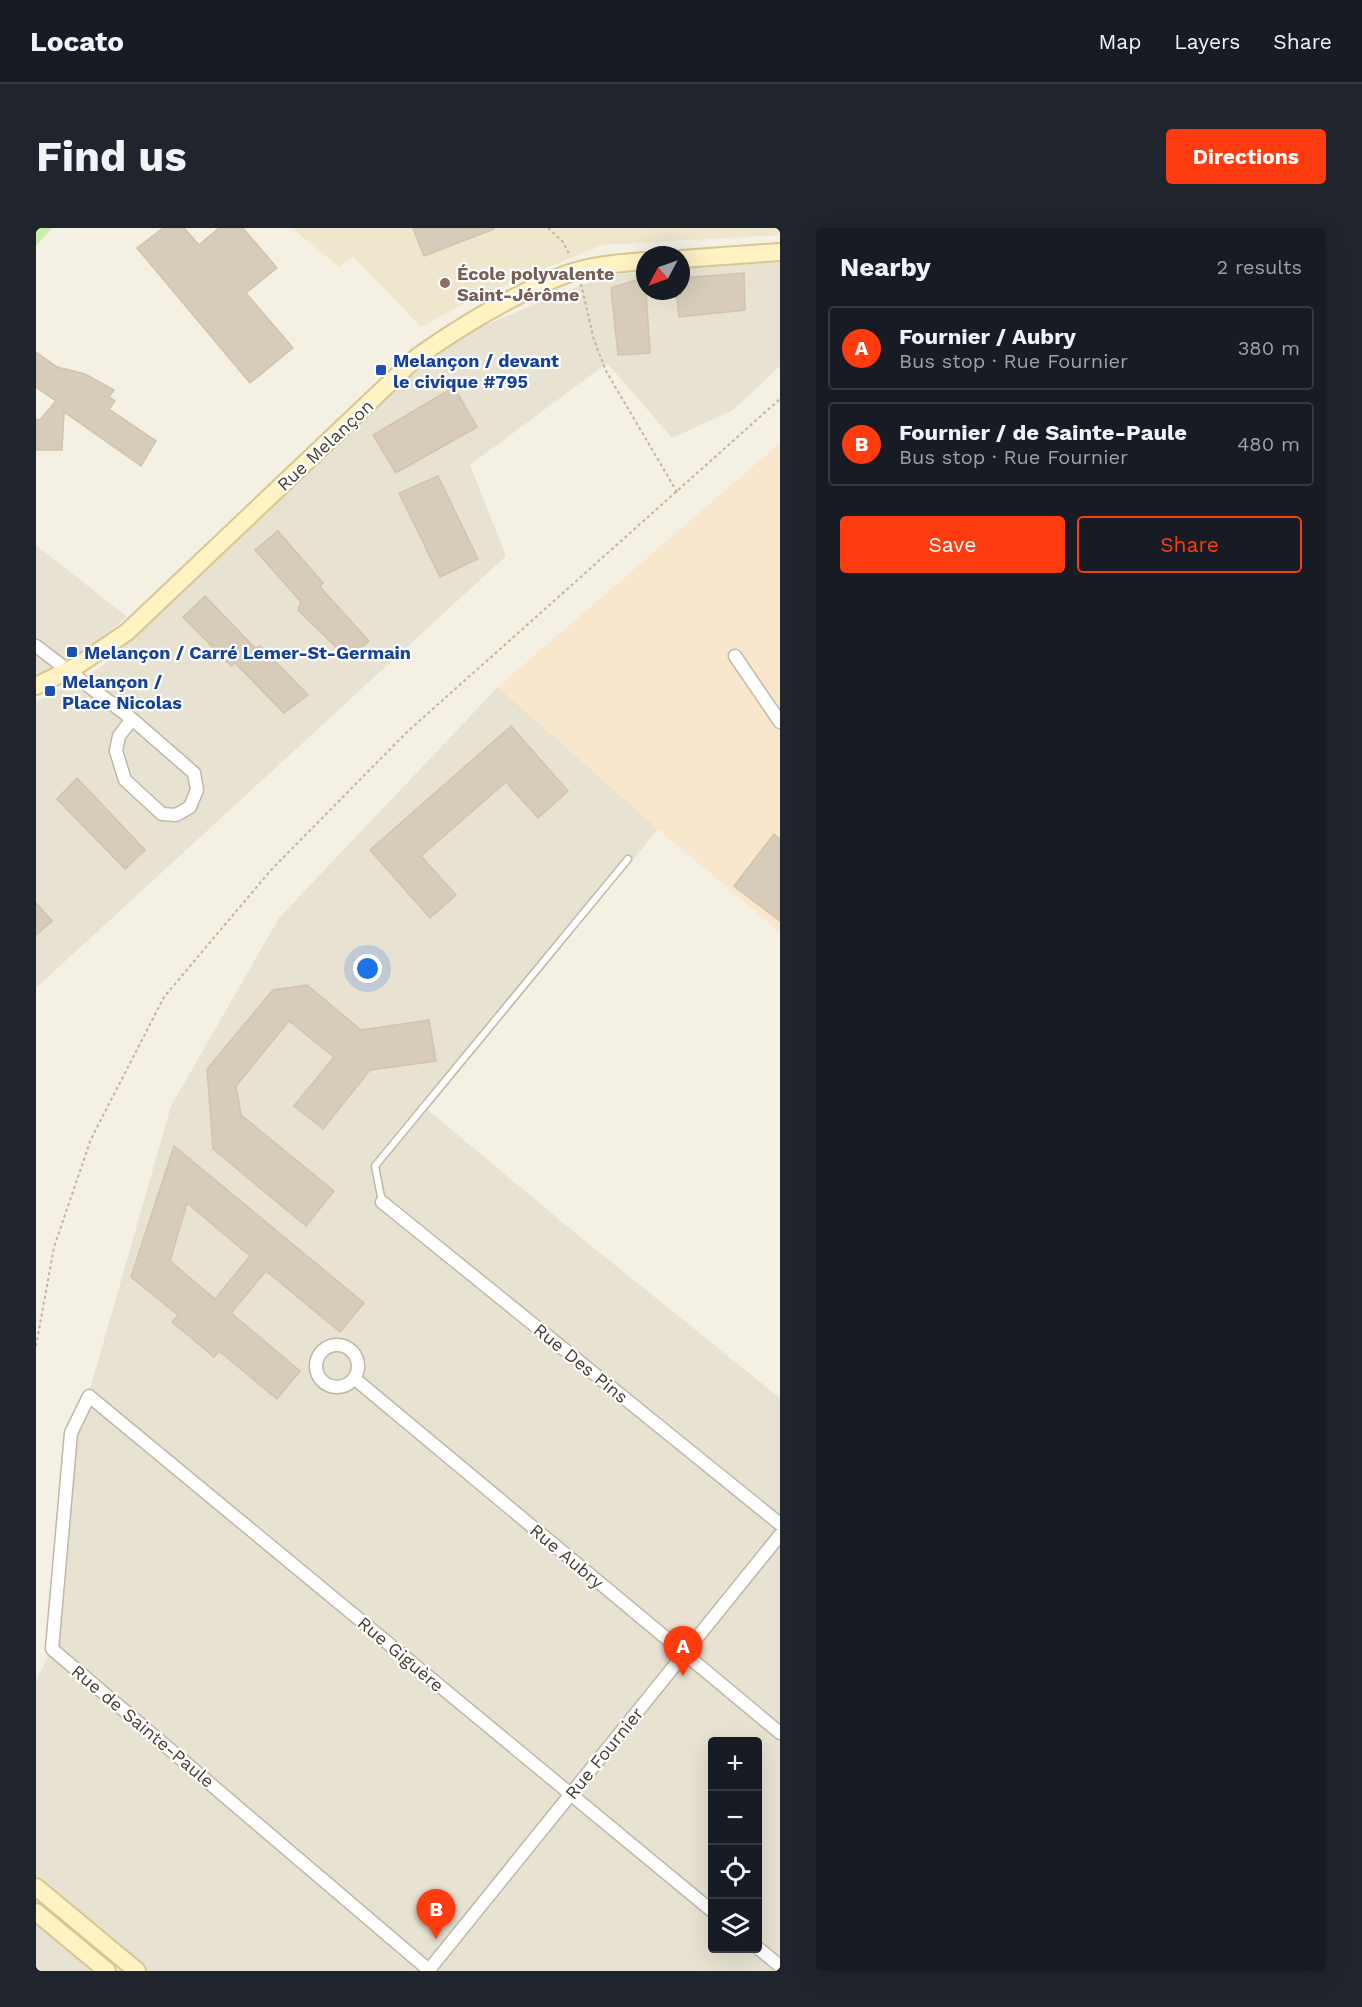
<!DOCTYPE html>
<meta charset="utf-8">
<style>
:root{--surface:#171b24;--page:#20242c;--text:#f1f3f6;--muted:#9ea1a6;--line:#363941;--accent:#ff3b10}
body{margin:0;font-family:"Work Sans",sans-serif;background:var(--page);color:var(--text)}
.controls{position:absolute;right:18px;bottom:18px;display:grid;overflow:hidden;border-radius:6px;box-shadow:0 6px 24px #0002}
.controls button{width:54px;height:54px;display:grid;place-items:center;padding:0;border:0;border-bottom:2px solid var(--line);background:var(--surface);color:var(--text);font:30px sans-serif}
.compass{position:absolute;left:600px;top:18px;width:54px;height:54px;border-radius:50%;background:var(--surface);box-shadow:0 6px 24px #0002;rotate:229deg}
.you{position:absolute;left:332px;top:741px;width:21px;height:21px;margin:-15px;border:4px solid #fff;border-radius:50%;background:#1a73e8;box-shadow:0 0 0 9px #1a73e833}
.badge{display:grid;place-items:center;width:39px;height:39px;border-radius:50%;background:var(--accent);color:#fff;font-size:20px;font-weight:700}
.pin{position:absolute;translate:-50% -50px;filter:drop-shadow(0 2px 3px #0008)}
.pin::after{content:'';position:absolute;top:32px;width:21px;height:18px;background:inherit;clip-path:polygon(0 0,100% 0,50% 100%)}
.list{margin:0;padding:0;list-style:none}
h2{display:flex;justify-content:space-between;align-items:center;height:78px;margin:0;padding:0 24px;font-size:26px}
h2 small{font-size:20px;font-weight:400;color:var(--muted)}
.list li{display:grid;grid-template-columns:39px 1fr auto;gap:18px;align-items:center;box-sizing:border-box;height:84px;margin:0 12px 12px;padding:0 12px;border:2px solid var(--line);border-radius:6px}
.list b{display:block;font-size:22px;white-space:nowrap}
.list p{margin:0;font-size:20px;white-space:nowrap;color:var(--muted)}
.list em{font-size:20px;font-style:normal;color:var(--muted)}
.actions{display:flex;gap:12px;padding:18px 24px}
.actions a{flex:1;padding:14px 0;border:2px solid var(--accent);border-radius:6px;text-align:center;font-size:21px;color:var(--accent)}
.actions .main{background:var(--accent);color:#fff}
.icon{flex:none;width:33px;height:33px;fill:none;stroke:currentColor;stroke-width:2;stroke-linecap:round;stroke-linejoin:round}
.map{position:relative;flex:none;width:744px;height:1743px;overflow:hidden;border-radius:6px}
header{display:flex;align-items:center;gap:36px;box-sizing:border-box;height:84px;padding:0 30px;background:var(--surface);border-bottom:2px solid var(--line)}
header strong{font-size:28px}
nav{display:flex;gap:33px;margin-inline-start:auto;font-size:21px}
.intro{display:flex;align-items:center;justify-content:space-between;box-sizing:border-box;height:144px;padding:0 36px}
h1{margin:0;font-size:42px}
.button{padding:15px 27px;border-radius:6px;background:var(--accent);color:#fff;font-size:21px;font-weight:700}
main{display:flex;gap:36px;padding:0 36px}
aside{flex:1;background:var(--surface);border-radius:6px;box-shadow:0 6px 24px #0002}
.map>svg:first-child{display:block}
.residential{fill:#e8e2d2;fill-rule:evenodd}
.commercial{fill:#f8e7cd}
.education{fill:#eee6cd}
.green{fill:#cceca9}
.building{fill:#d6ccb9;stroke:#d2c4ab;stroke-width:1.5;fill-rule:evenodd}
.lines{fill:none;stroke-linecap:round;stroke-linejoin:round}
.lane-casing{stroke:#c0b8a6;stroke-width:9}
.street-casing{stroke:#c0b8a6;stroke-width:15}
.secondary-casing{stroke:#d7c790;stroke-width:20}
.path{stroke:#c3b496;stroke-width:2;stroke-dasharray:3 3;stroke-linecap:butt}
.lane{stroke:#fff;stroke-width:6}
.street{stroke:#fff;stroke-width:12}
.secondary{stroke:#fff2c3;stroke-width:16}
.education-dot{fill:#8d6e63;stroke:#fff;stroke-width:2}
.transit-dot{fill:#1a4fb4;stroke:#fff;stroke-width:2}
.labels{text-anchor:middle;dominant-baseline:central;stroke-width:4.5;stroke-linejoin:round;paint-order:stroke}
.education-label{font-size:18px;font-weight:bold;fill:#785e54;stroke:#fff;text-anchor:start}
.transit-label{font-size:18px;font-weight:bold;fill:#164399;stroke:#fff;text-anchor:start}
.street-label{font-size:18px;fill:#474034;stroke:#fff}
</style>
<header>
<strong>Locato</strong>
<nav><a>Map</a><a>Layers</a><a>Share</a></nav>
</header>
<div class="intro"><h1>Find us</h1><a class="button">Directions</a></div>
<main>
<div class="map">
<svg width="744" height="1743" viewBox="0 0 744 1743">
<rect width="100%" height="100%" fill="#f4f0e4"/>
<g class="residential">
<path d="M 744,34 L 744,138 L 697,182 L 636,210 L 571,135 L 434,237 L 470,328 L 0,760 L 0,474 L 64,440 L 402,123 L 442,100 L 545,57 L 583,46 L 609,44 L 609,63 L 645,63 L 645,41 Z"/>
<path d="M 0,317 L 91,389 L 25,442 L 0,454 Z"/>
<path d="M 462,459 L 622,601 L 392,882 L 549,1013 L 744,1170 L 744,1743 L 0,1743 L 0,1453 L 16,1421 L 35,1205 L 52,1168 L 135,878 L 243,690 ZM 676,1514 L 722,1514 L 722,1720 L 676,1720 Z"/>
</g>
<path class="commercial" d="M 744,215 L 744,704 L 622,601 L 462,459 Z"/>
<path class="education" d="M 256,0 L 744,0 L 744,7 L 566,17 L 438,70 L 385,99 L 317,28 L 303,39 Z"/>
<path class="green" d="M 0,0 L 16,0 L 0,18 Z"/>
<g class="building">
<path d="M 127,0 L 148,0 L 163,17 L 183,0 L 207,0 L 241,40 L 210,65 L 257,120 L 214,155 L 101,20 Z"/>
<path d="M 377,0 L 458,0 L 458,1 L 388,28 Z"/>
<path d="M 708,45 L 709,82 L 643,89 L 640,63 L 645,63 L 645,50 Z"/>
<path d="M 609,49 L 614,125 L 582,127 L 575,60 Z"/>
<path d="M 0,124 L 21,139 L 49,146 L 78,162 L 73,169 L 79,173 L 73,181 L 120,213 L 105,238 L 28,184 L 26,222 L 0,222 L 0,191 L 4,192 L 20,173 L 0,159 Z"/>
<path d="M 418,159 L 441,199 L 360,245 L 337,207 Z"/>
<path d="M 402,248 L 442,331 L 404,349 L 363,265 Z"/>
<path d="M 242,303 L 287,355 L 284,359 L 333,413 L 312,431 L 262,382 L 265,374 L 219,322 Z"/>
<path d="M 169,368 L 219,420 L 224,418 L 272,467 L 248,485 L 199,435 L 195,438 L 147,389 Z"/>
<path d="M 475,498 L 532,563 L 502,590 L 470,554 L 385,628 L 420,667 L 394,690 L 334,622 Z"/>
<path d="M 41,550 L 109,622 L 89,641 L 21,571 Z"/>
<path d="M 738,606 L 744,611 L 744,693 L 698,658 Z"/>
<path d="M 0,675 L 16,693 L 0,707 Z"/>
<path d="M 271,757 L 325,802 L 393,792 L 400,833 L 334,842 L 287,901 L 258,878 L 298,829 L 253,793 L 200,858 L 205,887 L 298,963 L 270,998 L 177,921 L 171,841 L 237,762 Z"/>
<path d="M 138,918 L 328,1075 L 304,1104 L 230,1043 L 195,1085 L 264,1143 L 241,1171 L 183,1123 L 178,1129 L 136,1094 L 142,1087 L 95,1049 ZM 151,975 L 214,1028 L 179,1071 L 134,1033 Z"/>
</g>
<g class="lines">
<defs>
<path id="lane" d="M 346,974 L 339,938 L 592,631"/>
<g id="street">
<path d="M 0,418 L 96,491 L 158,545 L 161,562 L 154,579 L 140,587 L 126,586 L 89,552 L 80,523 L 83,508 L 96,491"/>
<path d="M 699,428 L 744,494"/>
<path d="M 346,974 L 744,1296"/>
<circle cx="301" cy="1138" r="21"/>
<path d="M 319,1151 L 744,1505"/>
<path d="M 722,1720 L 744,1738"/>
<path d="M 392,1743 L 744,1307"/>
<path d="M 394,1743 L 16,1421 L 35,1205 L 53,1168 L 676,1683"/>
</g>
<g id="secondary">
<path d="M 645,31 L 744,24"/>
<path d="M 0,458 L 41,438 L 91,404 L 381,129 C 428,96 477,66 531,46 C 555,37 584,35 609,33"/>
<path d="M 0,1659 L 101,1743"/>
<path d="M 0,1684 L 71,1743"/>
</g>
</defs>
<use href="#lane" class="lane-casing"/>
<use href="#street" class="street-casing"/>
<use href="#secondary" class="secondary-casing"/>
<g class="path">
<path d="M 512,0 L 527,14 L 534,28"/>
<path d="M 545,56 L 558,112 L 570,143 L 641,264"/>
<path d="M 0,1118 L 18,1019 L 55,911 L 128,769 L 235,642 L 370,505 L 744,171"/>
</g>
<use href="#lane" class="lane"/>
<use href="#street" class="street"/>
<use href="#secondary" class="secondary"/>
</g>
<circle class="education-dot" cx="409" cy="55" r="6"/>
<g class="transit-dot">
<rect x="339" y="136" width="12" height="12" rx="3"/>
<rect x="30" y="418" width="12" height="12" rx="3"/>
<rect x="8" y="457" width="12" height="12" rx="3"/>
</g>
<g class="labels">
<g class="education-label">
<text x="421" y="45">École polyvalente<tspan x="421" dy="21">Saint-Jérôme</tspan></text>
</g>
<g class="transit-label">
<text x="357" y="132">Melançon / devant<tspan x="357" dy="21">le civique #795</tspan></text>
<text x="48" y="424">Melançon / Carré Lemer-St-Germain</text>
<text x="26" y="453">Melançon /<tspan x="26" dy="21">Place Nicolas</tspan></text>
</g>
<g class="street-label">
<text transform="translate(289 217) rotate(-43)">Rue Melançon</text>
<text transform="translate(545 1135) rotate(39)">Rue Des Pins</text>
<text transform="translate(531 1328) rotate(40)">Rue Aubry</text>
<text transform="translate(365 1426) rotate(40)">Rue Giguère</text>
<text transform="translate(107 1498) rotate(40)">Rue de Sainte-Paule</text>
<text transform="translate(568 1525) rotate(-51)">Rue Fournier</text>
</g>
</g>
</svg>
<div class="controls">
<button>+</button>
<button>−</button>
<button><svg class="icon" aria-label="locate" viewBox="0 0 24 24"><circle cx="12" cy="12" r="6"/><path d="M12 2v4M12 18v4M2 12h4M18 12h4"/></svg></button>
<button><svg class="icon" aria-label="layers" viewBox="0 0 24 24"><path d="M12 4l9 5-9 5-9-5zM3 14l9 5 9-5"/></svg></button>
</div>
<svg class="compass" viewBox="-18 -18 36 36"><path d="M0-13l5 13h-10z" fill="#e53935"/><path d="M0 13l5-13h-10z" fill="#9ea1a6"/></svg>
<div class="you"></div>
<div class="pin badge" style="left:647px;top:1448px">A</div>
<div class="pin badge" style="left:400px;top:1711px">B</div>
</div>
<aside>
<h2>Nearby<small>2 results</small></h2>
<ul class="list">
<li><span class="badge">A</span><div><b>Fournier / Aubry</b><p>Bus stop · Rue Fournier</p></div><em>380 m</em></li>
<li><span class="badge">B</span><div><b>Fournier / de Sainte-Paule</b><p>Bus stop · Rue Fournier</p></div><em>480 m</em></li>
</ul>
<div class="actions"><a class="main">Save</a><a>Share</a></div>
</aside>
</main>
